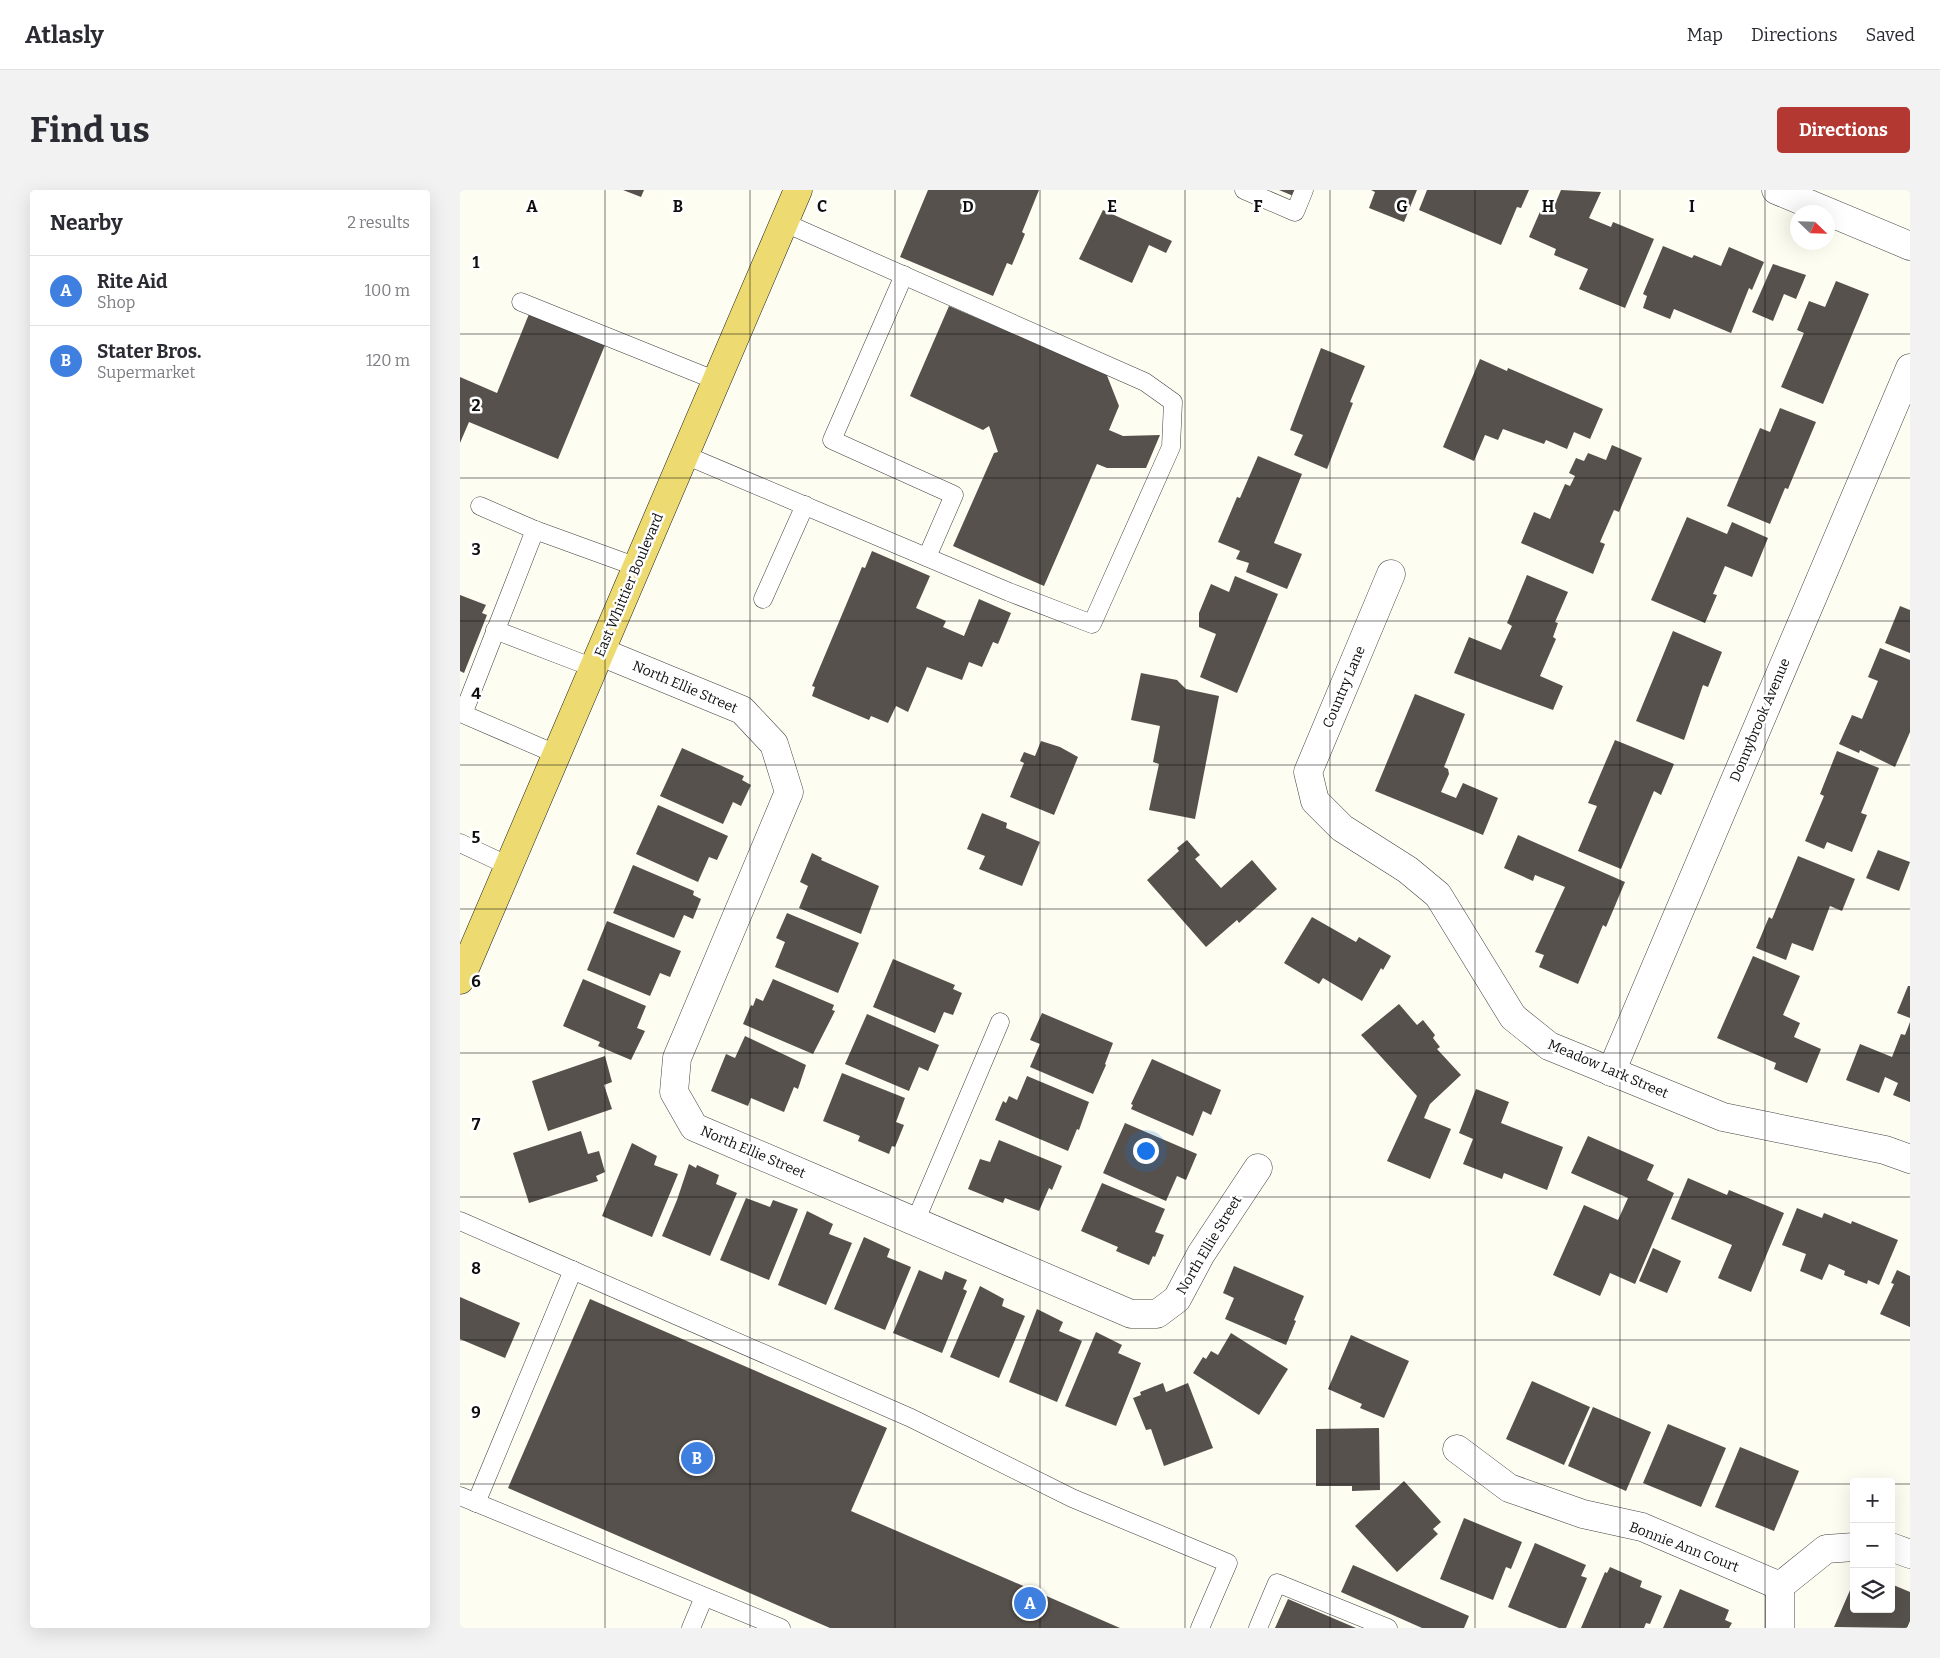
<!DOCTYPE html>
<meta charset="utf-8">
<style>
:root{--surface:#fff;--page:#f2f2f3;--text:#2b2b33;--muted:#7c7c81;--line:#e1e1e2;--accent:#b33832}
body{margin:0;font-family:Bitter,serif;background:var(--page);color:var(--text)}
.controls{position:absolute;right:15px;bottom:15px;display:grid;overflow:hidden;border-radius:5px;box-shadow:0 5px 20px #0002}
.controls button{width:45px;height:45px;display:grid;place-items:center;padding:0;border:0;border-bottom:1px solid var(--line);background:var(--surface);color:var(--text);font:25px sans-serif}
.compass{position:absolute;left:1330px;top:15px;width:45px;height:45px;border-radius:50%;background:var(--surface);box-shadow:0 5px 20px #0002;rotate:113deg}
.you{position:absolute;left:685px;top:960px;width:18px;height:18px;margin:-12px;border:4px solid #fff;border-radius:50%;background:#1a73e8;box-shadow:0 0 0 8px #1a73e833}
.badge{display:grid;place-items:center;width:32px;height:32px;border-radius:50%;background:var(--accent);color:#fff;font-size:16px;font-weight:700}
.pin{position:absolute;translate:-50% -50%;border:2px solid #fff;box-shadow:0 1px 5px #0006}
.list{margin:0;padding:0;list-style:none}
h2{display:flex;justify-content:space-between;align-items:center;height:65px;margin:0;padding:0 20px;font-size:21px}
h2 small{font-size:16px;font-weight:400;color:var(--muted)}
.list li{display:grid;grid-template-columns:32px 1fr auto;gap:15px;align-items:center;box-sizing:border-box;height:70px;padding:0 20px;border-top:1px solid var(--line)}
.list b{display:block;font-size:19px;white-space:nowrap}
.list p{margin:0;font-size:16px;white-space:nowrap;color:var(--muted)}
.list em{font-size:16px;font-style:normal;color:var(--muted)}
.icon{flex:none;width:28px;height:28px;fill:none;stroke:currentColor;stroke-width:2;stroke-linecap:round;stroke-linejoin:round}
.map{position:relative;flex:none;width:1450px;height:1438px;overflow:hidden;border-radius:5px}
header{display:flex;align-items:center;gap:30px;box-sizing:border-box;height:70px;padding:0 25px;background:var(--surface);border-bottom:1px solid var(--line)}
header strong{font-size:24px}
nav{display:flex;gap:28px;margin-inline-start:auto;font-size:18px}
.intro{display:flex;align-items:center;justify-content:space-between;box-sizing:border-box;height:120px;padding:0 30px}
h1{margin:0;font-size:35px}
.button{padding:12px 22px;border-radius:5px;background:var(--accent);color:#fff;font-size:18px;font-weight:700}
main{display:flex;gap:30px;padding:0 30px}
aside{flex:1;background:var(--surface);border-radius:5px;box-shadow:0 5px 20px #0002}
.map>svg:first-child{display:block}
.building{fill:#56514c}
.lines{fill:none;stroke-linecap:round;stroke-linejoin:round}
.lane-casing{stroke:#414141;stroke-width:19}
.street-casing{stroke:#414141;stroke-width:29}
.primary-casing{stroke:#1f1f1f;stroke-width:29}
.lane{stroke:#fff;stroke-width:18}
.street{stroke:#fff;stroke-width:28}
.primary{stroke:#eddb72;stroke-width:28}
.grid{fill:none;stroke:#0e0e0e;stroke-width:1;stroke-opacity:0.55}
.labels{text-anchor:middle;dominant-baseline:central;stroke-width:5;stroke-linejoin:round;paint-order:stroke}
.street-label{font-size:14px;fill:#0e0e0e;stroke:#fff}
.grid-label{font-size:16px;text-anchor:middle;font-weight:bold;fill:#0e0e0e;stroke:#fff;stroke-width:5;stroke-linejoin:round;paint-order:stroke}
</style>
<header>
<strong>Atlasly</strong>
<nav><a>Map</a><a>Directions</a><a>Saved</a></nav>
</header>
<div class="intro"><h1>Find us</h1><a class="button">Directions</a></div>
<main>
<aside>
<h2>Nearby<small>2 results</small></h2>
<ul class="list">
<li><span class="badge" style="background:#3f7fe0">A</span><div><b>Rite Aid</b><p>Shop</p></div><em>100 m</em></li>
<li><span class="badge" style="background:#3f7fe0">B</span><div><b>Stater Bros.</b><p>Supermarket</p></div><em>120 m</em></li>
</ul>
</aside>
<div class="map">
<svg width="1450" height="1438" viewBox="0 0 1450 1438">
<rect width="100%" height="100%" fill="#fefdf1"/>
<g class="building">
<path d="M 163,0 L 184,0 L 181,7 Z"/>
<path d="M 468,0 L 579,0 L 562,42 L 565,44 L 552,75 L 547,73 L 533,106 L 440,67 Z"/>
<path d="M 819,0 L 839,0 L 836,7 Z"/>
<path d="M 911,0 L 957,0 L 944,32 L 909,18 L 915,2 Z"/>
<path d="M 967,0 L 1069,0 L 1061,18 L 1057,17 L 1041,55 L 959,20 Z"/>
<path d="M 1101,0 L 1141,2 L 1129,28 L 1151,37 L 1153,32 L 1194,49 L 1165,118 L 1119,99 L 1128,79 L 1094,65 L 1096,59 L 1069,47 L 1082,17 L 1092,21 Z"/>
<path d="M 643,20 L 712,51 L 706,63 L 689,55 L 672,93 L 619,69 Z"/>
<path d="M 1203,56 L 1232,68 L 1234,65 L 1261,76 L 1269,57 L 1304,72 L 1292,100 L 1289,98 L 1271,143 L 1214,119 L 1210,129 L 1183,118 L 1187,106 L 1183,104 Z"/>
<path d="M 1313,74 L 1346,85 L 1336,109 L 1324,104 L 1313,131 L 1292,122 Z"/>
<path d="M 1376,91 L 1409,104 L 1363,214 L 1321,197 L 1344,143 L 1337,140 L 1349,111 L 1365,117 Z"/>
<path d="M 489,116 L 646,183 L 659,216 L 649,240 L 663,246 L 700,245 L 686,278 L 647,278 L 637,274 L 584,396 L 493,356 L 534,263 L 538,262 L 529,236 L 523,240 L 450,206 Z"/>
<path d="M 69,124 L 145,155 L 98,269 L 9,232 L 0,253 L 0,187 L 37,203 Z"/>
<path d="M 861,158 L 905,176 L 890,212 L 893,213 L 867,279 L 834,265 L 843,245 L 830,240 Z"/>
<path d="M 1020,169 L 1047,181 L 1048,178 L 1143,219 L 1130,249 L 1114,242 L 1107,259 L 1086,250 L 1084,254 L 1043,239 L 1038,250 L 1025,245 L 1014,271 L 983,257 Z"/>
<path d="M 1320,218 L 1356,232 L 1328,299 L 1325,298 L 1310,334 L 1267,316 L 1300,238 L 1310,242 Z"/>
<path d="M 1152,255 L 1182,268 L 1159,322 L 1154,320 L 1140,352 L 1145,354 L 1133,384 L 1061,353 L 1074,322 L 1090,329 L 1105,294 L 1110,296 L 1115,286 L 1109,283 L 1116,268 L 1124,271 L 1128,263 L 1146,270 Z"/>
<path d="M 798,266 L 842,284 L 814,353 L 842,364 L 827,399 L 786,382 L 789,373 L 776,369 L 780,361 L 758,352 L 777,307 L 780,308 Z"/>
<path d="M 1227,327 L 1267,344 L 1272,332 L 1308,348 L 1292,387 L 1265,376 L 1253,404 L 1257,405 L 1245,433 L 1191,410 Z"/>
<path d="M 412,361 L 470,386 L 456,418 L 486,431 L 483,437 L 504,446 L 519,409 L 551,423 L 538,454 L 533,452 L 522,477 L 509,472 L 502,490 L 467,477 L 448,522 L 436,516 L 428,533 L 411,526 L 409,530 L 352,506 L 355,497 L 352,496 L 402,377 L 405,378 Z"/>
<path d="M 1067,385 L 1108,402 L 1095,432 L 1098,433 L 1093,447 L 1096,449 L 1080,486 L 1103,496 L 1093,520 L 994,483 L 1009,447 L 1041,460 L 1052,436 L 1047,433 Z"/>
<path d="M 775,386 L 818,404 L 777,503 L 740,487 L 756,444 L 739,437 L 739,423 L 751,394 L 769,402 Z"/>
<path d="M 0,405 L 26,415 L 22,423 L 27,425 L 4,483 L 0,481 Z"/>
<path d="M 1440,416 L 1450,420 L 1450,463 L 1425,453 Z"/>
<path d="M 1213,441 L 1262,462 L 1248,497 L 1243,495 L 1224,550 L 1176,531 Z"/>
<path d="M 1420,458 L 1450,470 L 1450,542 L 1435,577 L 1400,560 L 1399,563 L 1379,554 L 1392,525 L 1402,529 L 1418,491 L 1408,487 Z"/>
<path d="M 681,483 L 717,490 L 726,499 L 759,506 L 735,629 L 689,620 L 699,574 L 693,572 L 700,536 L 671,530 Z"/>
<path d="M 955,504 L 1005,524 L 984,577 L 988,579 L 989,584 L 981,602 L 996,608 L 1003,593 L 1038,608 L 1023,645 L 915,601 Z"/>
<path d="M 1155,550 L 1214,574 L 1201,605 L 1194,601 L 1161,679 L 1118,661 L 1137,616 L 1128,613 Z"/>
<path d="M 581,551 L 600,557 L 618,567 L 594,625 L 550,607 L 564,573 L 560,571 L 564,562 L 575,566 Z"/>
<path d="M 222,558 L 284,586 L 282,590 L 291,595 L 281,616 L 273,612 L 263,634 L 200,606 Z"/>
<path d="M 1377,561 L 1419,578 L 1401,623 L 1407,625 L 1392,662 L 1367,652 L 1364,659 L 1345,651 L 1364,606 L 1360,604 Z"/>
<path d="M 198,615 L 268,646 L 257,670 L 249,667 L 238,692 L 176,664 Z"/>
<path d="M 522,623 L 547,633 L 546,638 L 580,652 L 562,696 L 519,679 L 525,666 L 507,659 Z"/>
<path d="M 1058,645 L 1165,692 L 1146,737 L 1143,735 L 1118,794 L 1079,777 L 1084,765 L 1075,762 L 1105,697 L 1075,685 L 1073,691 L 1044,678 Z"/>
<path d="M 727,650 L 740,665 L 735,669 L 761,698 L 792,670 L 817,699 L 779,733 L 777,730 L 746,757 L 687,690 L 719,661 L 717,658 Z"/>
<path d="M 1418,660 L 1450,672 L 1439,701 L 1406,688 Z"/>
<path d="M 352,663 L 362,668 L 361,670 L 419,696 L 401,744 L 339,718 L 348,696 L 340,692 Z"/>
<path d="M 1338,666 L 1395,689 L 1382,721 L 1370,716 L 1353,761 L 1332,753 L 1326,770 L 1296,758 L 1309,727 L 1312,729 Z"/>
<path d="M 173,675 L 234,701 L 233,705 L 241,709 L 233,729 L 224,725 L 214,748 L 153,723 Z"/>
<path d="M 327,723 L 399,753 L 378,803 L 315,777 L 325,752 L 316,748 Z"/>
<path d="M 852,727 L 896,752 L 899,747 L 931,766 L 923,780 L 921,778 L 902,811 L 863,788 L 859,794 L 824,773 Z"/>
<path d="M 147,731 L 221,761 L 210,787 L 200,783 L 190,806 L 127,780 Z"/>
<path d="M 1293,766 L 1340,786 L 1323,825 L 1340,833 L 1334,847 L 1361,859 L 1347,893 L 1314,879 L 1316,873 L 1257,848 Z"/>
<path d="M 433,769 L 495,795 L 493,799 L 502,803 L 493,825 L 484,822 L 475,843 L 413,817 Z"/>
<path d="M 123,789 L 186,816 L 177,838 L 185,841 L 171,870 L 138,856 L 140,852 L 103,836 Z"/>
<path d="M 313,789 L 374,815 L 372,820 L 375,821 L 353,864 L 283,834 L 291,815 L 293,816 L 296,808 L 303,811 Z"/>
<path d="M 1448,796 L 1450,796 L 1450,828 L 1437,823 Z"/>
<path d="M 939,814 L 957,835 L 963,830 L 975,845 L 973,848 L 980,857 L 977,859 L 1001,885 L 970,914 L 964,928 L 991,939 L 970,989 L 927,971 L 957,906 L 901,845 Z"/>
<path d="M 582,823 L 653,853 L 645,874 L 646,875 L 633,904 L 570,877 L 580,854 L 570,850 Z"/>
<path d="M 407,824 L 479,855 L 468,881 L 459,877 L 449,901 L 385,874 Z"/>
<path d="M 1450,832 L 1450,912 L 1433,905 L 1438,893 L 1425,887 L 1419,903 L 1386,890 L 1400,854 L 1432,867 L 1441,844 L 1445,845 Z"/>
<path d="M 285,846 L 346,875 L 338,899 L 334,897 L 324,922 L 291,908 L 288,916 L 251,901 L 266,864 L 275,868 Z"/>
<path d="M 145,866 L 152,892 L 144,895 L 152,919 L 88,941 L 72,891 Z"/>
<path d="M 692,869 L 761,900 L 751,925 L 743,921 L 733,946 L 671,919 L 673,915 L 671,914 Z"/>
<path d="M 382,883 L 445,908 L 436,932 L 444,935 L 435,957 L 432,956 L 429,964 L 398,951 L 400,946 L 363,931 Z"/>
<path d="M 567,886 L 629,912 L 619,940 L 617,939 L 608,961 L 535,930 L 543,911 L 546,913 L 549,906 L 557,910 Z"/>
<path d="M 1016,899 L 1049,912 L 1041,933 L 1103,957 L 1087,1000 L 1044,983 L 1042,989 L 1003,974 L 1013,949 L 999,943 Z"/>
<path d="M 665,933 L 737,964 L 726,990 L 717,986 L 706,1011 L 643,983 Z"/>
<path d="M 121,941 L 128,964 L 139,961 L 145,982 L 136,986 L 138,991 L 69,1013 L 53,963 Z"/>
<path d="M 1128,946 L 1194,975 L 1187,990 L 1214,1003 L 1175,1094 L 1150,1083 L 1140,1106 L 1093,1085 L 1124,1015 L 1158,1030 L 1168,1008 L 1111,983 Z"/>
<path d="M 539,950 L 602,976 L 592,1000 L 589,998 L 579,1021 L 545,1008 L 543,1013 L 508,999 L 520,969 L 530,972 Z"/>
<path d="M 172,953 L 197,966 L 194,975 L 218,984 L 192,1047 L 142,1026 Z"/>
<path d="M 229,974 L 236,978 L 237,975 L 259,985 L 256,994 L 277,1003 L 250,1066 L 202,1046 L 217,1010 Z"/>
<path d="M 1228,988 L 1267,1005 L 1269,1000 L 1324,1023 L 1291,1102 L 1258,1088 L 1272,1055 L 1211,1029 Z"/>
<path d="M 642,993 L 705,1019 L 695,1042 L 704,1045 L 695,1067 L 693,1066 L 689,1075 L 656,1061 L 658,1057 L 621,1041 Z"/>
<path d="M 286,1008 L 310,1017 L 313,1010 L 338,1019 L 309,1090 L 260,1070 Z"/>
<path d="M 1337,1018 L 1362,1028 L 1364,1023 L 1391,1034 L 1392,1031 L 1438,1050 L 1419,1095 L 1408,1090 L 1407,1094 L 1384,1085 L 1385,1081 L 1369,1074 L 1362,1090 L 1340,1081 L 1346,1064 L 1322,1055 Z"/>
<path d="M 347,1021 L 373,1034 L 369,1044 L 392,1053 L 366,1115 L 318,1095 Z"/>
<path d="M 404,1047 L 430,1059 L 427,1067 L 451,1077 L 425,1140 L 374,1119 Z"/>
<path d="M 1193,1058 L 1221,1071 L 1207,1103 L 1179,1091 Z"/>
<path d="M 774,1076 L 844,1106 L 834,1130 L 836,1131 L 826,1155 L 765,1129 L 774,1108 L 763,1103 Z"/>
<path d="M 459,1080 L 482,1090 L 485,1081 L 507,1090 L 503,1099 L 507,1101 L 482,1163 L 433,1143 Z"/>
<path d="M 1437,1080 L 1450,1086 L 1450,1137 L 1420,1124 L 1434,1094 L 1431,1093 Z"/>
<path d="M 520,1096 L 544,1109 L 542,1116 L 565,1126 L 539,1188 L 490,1167 Z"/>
<path d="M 0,1107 L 60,1133 L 45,1168 L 0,1149 Z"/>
<path d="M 130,1109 L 427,1238 L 391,1321 L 660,1438 L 370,1438 L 48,1298 Z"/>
<path d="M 577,1119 L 603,1132 L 599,1141 L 622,1151 L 597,1212 L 549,1192 Z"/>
<path d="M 636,1142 L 662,1155 L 658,1163 L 681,1173 L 656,1236 L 605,1216 Z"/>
<path d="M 771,1143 L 828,1179 L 799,1225 L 733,1183 L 743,1167 L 746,1169 L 751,1161 L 758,1165 Z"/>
<path d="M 891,1145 L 949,1171 L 924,1228 L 900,1218 L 902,1214 L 868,1199 Z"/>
<path d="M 1072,1191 L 1130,1217 L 1104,1275 L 1046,1249 Z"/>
<path d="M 703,1193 L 706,1202 L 728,1193 L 753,1258 L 704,1276 L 691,1239 L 686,1240 L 673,1208 L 681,1205 L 680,1202 Z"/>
<path d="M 1133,1217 L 1191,1242 L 1166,1301 L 1108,1276 Z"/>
<path d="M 1208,1234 L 1266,1258 L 1241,1317 L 1183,1293 Z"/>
<path d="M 919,1238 L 920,1300 L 892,1301 L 892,1296 L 856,1296 L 856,1239 Z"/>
<path d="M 1280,1257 L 1339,1281 L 1314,1341 L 1255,1317 Z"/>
<path d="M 944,1291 L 981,1332 L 973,1339 L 978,1344 L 937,1382 L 895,1336 Z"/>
<path d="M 1004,1328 L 1062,1352 L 1051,1379 L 1046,1377 L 1033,1410 L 980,1389 Z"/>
<path d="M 1075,1353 L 1126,1375 L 1121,1386 L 1127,1388 L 1106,1438 L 1099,1438 L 1048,1417 Z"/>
<path d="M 893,1375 L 1009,1426 L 1004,1438 L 962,1438 L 881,1402 Z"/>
<path d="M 1150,1377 L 1182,1391 L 1180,1397 L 1202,1406 L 1190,1434 L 1186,1433 L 1184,1438 L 1121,1438 L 1145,1382 L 1147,1383 Z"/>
<path d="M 1394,1391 L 1394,1419 L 1431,1419 L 1431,1394 L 1450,1402 L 1450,1431 L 1447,1438 L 1374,1437 Z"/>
<path d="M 1220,1399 L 1269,1420 L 1265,1430 L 1272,1433 L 1269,1438 L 1203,1438 Z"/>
<path d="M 828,1409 L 896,1438 L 815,1438 Z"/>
</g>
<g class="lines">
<defs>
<g id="lane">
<path d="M 784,0 L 835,22 L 844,0"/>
<path d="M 444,85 L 372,250 L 494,305 L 467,367"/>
<path d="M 61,112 L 257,191"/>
<path d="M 225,265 L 549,402 L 632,434 L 711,257 L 713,212 L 685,192 L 325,33"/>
<path d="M 20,316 L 75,340 L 177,377"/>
<path d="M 75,340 L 3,524 L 98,565"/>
<path d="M 303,409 L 345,315"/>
<path d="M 35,440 L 134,478"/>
<path d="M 0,653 L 49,676"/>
<path d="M 0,1031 L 451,1228 L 612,1308 L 768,1373 L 740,1438"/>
<path d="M 455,1032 L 540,832"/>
<path d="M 0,1306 L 321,1438"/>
<path d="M 16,1313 L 113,1080"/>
<path d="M 231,1438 L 244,1407"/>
<path d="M 798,1438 L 817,1393 L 928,1438"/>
</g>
<g id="street">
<path d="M 1316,0 L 1450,56"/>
<path d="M 931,384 L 848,582 L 855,611 L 882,638 L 948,680 L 978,705 L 1053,827 L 1089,856 L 1263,927 L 1425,960 L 1450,969"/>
<path d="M 141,462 L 282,520 L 314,554 L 329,602 L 217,868 L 214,902 L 234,937 L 671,1124 L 697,1124 L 717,1109 L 741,1064 L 798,978"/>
<path d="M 1151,882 L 1450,178"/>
<path d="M 997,1259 L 1049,1298 L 1123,1324 L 1182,1337 L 1320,1396 L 1366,1359 L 1394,1357"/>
<path d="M 1431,1357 L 1450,1364"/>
<path d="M 1320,1438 L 1320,1396"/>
</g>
<path id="primary" d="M 0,790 L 338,0"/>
</defs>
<use href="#lane" class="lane-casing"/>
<use href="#street" class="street-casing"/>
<use href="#primary" class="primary-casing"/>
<use href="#lane" class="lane"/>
<use href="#street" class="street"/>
<use href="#primary" class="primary"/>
</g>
<path class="grid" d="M 145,0 L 145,1438M 290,0 L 290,1438M 435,0 L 435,1438M 580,0 L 580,1438M 725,0 L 725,1438M 870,0 L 870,1438M 1015,0 L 1015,1438M 1160,0 L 1160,1438M 1305,0 L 1305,1438M 0,144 L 1450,144M 0,288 L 1450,288M 0,431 L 1450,431M 0,575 L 1450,575M 0,719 L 1450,719M 0,863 L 1450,863M 0,1007 L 1450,1007M 0,1150 L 1450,1150M 0,1294 L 1394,1294M 1431,1294 L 1450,1294"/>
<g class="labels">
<g class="street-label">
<text transform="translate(169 395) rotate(-67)">East Whittier Boulevard</text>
<text transform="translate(225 497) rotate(23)">North Ellie Street</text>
<text transform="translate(884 497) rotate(-67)">Country Lane</text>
<text transform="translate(1300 530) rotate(-67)">Donnybrook Avenue</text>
<text transform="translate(1148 879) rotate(23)">Meadow Lark Street</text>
<text transform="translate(293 962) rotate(23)">North Ellie Street</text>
<text transform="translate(749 1055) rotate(-59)">North Ellie Street</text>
<text transform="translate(1224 1357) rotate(21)">Bonnie Ann Court</text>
</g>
</g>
<g class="grid-label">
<text x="72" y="22">A</text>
<text x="218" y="22">B</text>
<text x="362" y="22">C</text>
<text x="508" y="22">D</text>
<text x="652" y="22">E</text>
<text x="798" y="22">F</text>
<text x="942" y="22">G</text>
<text x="1088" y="22">H</text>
<text x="1232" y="22">I</text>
<text x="16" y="78">1</text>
<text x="16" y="221">2</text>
<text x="16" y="365">3</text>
<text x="16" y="509">4</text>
<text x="16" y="653">5</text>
<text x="16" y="797">6</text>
<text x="16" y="940">7</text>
<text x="16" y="1084">8</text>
<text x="16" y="1228">9</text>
</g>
</svg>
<div class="controls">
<button>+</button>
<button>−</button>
<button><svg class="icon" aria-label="layers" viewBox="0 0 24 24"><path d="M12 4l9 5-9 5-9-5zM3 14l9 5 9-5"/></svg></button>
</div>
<svg class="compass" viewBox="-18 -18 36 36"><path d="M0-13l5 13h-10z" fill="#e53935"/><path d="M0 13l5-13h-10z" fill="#7c7c81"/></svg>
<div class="you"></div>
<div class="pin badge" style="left:570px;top:1413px;background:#3f7fe0">A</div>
<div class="pin badge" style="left:237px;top:1268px;background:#3f7fe0">B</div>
</div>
</main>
